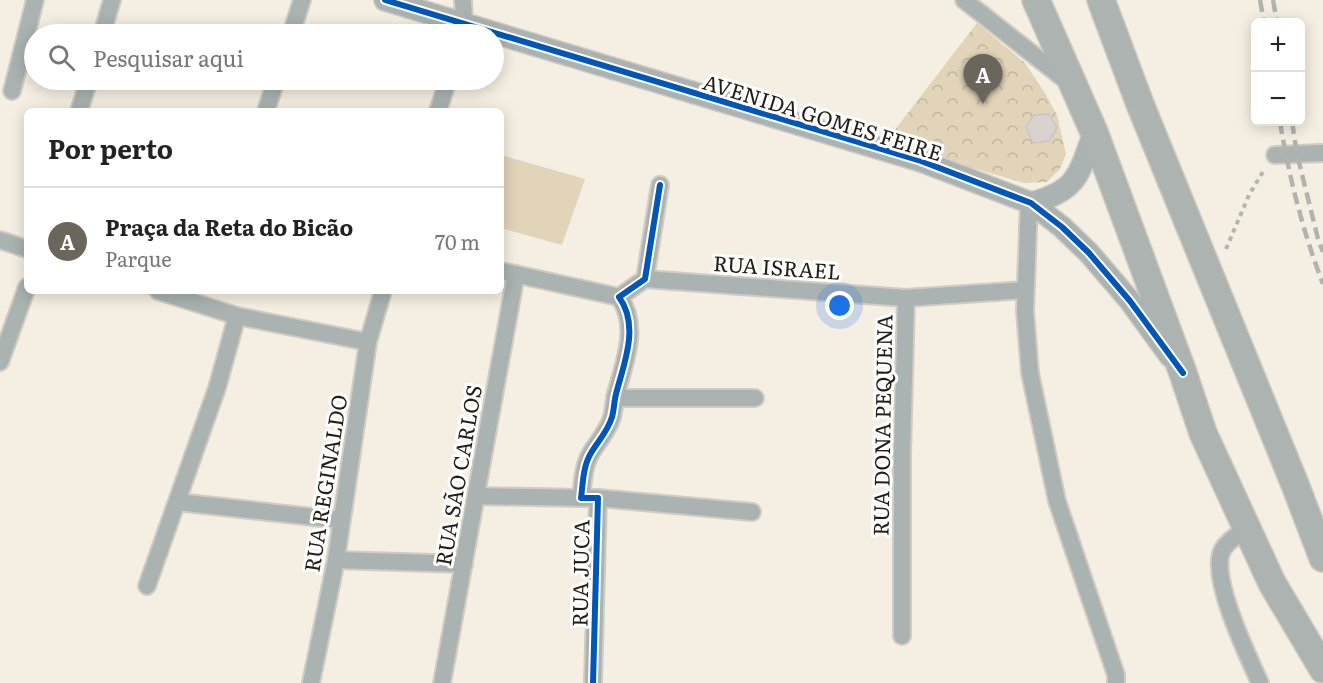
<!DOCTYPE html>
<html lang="pt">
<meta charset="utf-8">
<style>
:root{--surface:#fff;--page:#f6f6f6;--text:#222;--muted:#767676;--line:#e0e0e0;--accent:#6b665c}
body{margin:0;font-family:Literata,serif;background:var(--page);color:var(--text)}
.controls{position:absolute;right:18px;top:18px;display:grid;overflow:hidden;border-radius:9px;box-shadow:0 3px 15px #0003}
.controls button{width:54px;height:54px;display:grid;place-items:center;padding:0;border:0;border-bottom:2px solid var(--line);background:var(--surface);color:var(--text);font:30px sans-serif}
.you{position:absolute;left:840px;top:306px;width:21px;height:21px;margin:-15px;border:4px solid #fff;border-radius:50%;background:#1a73e8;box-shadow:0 0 0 9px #1a73e833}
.badge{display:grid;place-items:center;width:39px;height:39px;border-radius:50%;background:var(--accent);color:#fff;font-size:20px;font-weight:700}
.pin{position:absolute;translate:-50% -50px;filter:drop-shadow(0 2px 3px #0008)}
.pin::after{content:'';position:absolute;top:32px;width:21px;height:18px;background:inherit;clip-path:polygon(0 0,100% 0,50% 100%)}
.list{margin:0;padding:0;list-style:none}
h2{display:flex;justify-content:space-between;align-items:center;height:78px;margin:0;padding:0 24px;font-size:26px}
h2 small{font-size:20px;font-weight:400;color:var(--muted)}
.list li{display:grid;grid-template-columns:39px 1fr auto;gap:18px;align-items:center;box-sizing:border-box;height:108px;padding:0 24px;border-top:2px solid var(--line)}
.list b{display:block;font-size:22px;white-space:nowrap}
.list p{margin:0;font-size:20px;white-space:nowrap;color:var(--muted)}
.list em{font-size:20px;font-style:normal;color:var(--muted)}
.icon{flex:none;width:33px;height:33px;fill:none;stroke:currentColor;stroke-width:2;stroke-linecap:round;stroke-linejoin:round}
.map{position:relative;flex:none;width:1323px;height:683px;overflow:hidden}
.search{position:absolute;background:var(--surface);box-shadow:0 3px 15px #0003;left:24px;top:24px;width:480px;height:66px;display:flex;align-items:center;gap:15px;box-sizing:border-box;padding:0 21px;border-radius:33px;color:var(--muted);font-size:22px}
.panel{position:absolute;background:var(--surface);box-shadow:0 3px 15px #0003;left:24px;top:108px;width:480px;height:186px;border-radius:9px}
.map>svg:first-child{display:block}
.grass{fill:#e2d4b8}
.park{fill:url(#park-crowns)}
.building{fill:#dad2ce;stroke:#ccc4c0;stroke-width:1.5}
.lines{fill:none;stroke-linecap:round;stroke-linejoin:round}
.minor-casing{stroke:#d1ccc3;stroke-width:20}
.tertiary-casing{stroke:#d1ccc3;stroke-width:24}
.primary-casing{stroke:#d1ccc3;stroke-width:30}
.path{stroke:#b3b5b0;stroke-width:4;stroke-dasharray:4.5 4.5;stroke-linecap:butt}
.minor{stroke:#aab3b2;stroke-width:16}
.tertiary{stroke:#aab3b2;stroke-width:21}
.primary{stroke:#acb3b0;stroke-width:27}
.rail{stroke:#b3b2ae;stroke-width:4.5;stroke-dasharray:12 6;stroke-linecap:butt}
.cycleway-casing{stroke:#fff;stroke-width:10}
.cycleway{stroke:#0057b8;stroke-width:6}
.labels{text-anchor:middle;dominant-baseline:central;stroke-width:6;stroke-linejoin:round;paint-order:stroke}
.street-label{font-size:21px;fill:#211c14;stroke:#fff}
</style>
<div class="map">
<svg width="1323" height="683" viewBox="0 0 1323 683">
<defs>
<pattern id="park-crowns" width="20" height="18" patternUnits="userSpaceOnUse" patternTransform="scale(1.5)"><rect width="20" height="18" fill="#e2d4b8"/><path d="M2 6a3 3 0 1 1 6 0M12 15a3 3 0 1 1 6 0" fill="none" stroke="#c2b59d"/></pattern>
</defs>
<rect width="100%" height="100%" fill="#f5eee2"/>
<path class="grass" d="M 501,155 L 585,179 L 562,245 L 501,228 Z"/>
<path class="park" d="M 977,23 L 1025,63 L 1045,93 L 1057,115 L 1066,154 L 1060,169 L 1047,182 L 1024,183 L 959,164 L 891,135 Z"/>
<path class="building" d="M 1049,114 L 1057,128 L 1049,141 L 1033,143 L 1026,127 L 1034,115 Z"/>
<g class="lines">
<defs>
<g id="minor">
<path d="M 964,0 L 1068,82"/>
<path d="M 102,34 L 112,0"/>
<path d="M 291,34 L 302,0"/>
<path d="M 461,34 L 464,24 L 463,0"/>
<path d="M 12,91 L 35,0"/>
<path d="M 79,111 L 89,80"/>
<path d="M 266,111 L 276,80"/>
<path d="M 438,111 L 448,80"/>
<path d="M 1275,155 L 1323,153"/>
<path d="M 1029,202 L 1025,311 L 1030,373 L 1057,501 L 1116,675 L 1116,683"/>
<path d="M 0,240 L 27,249"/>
<path d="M 501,271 L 619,297"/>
<path d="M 645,279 L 906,298"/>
<path d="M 158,291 L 237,316 L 368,342"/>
<path d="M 0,362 L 27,287"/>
<path d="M 615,398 L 755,398"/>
<path d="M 476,496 L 581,498"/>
<path d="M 598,498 L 752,512"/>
<path d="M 177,502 L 341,520"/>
<path d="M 1245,529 C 1238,535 1226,542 1222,551 C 1210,578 1248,656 1260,683"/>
<path d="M 336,560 L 464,564"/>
<path d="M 147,586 L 217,388 L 237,316"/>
<path d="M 902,636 L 902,454 L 906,298 L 1025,290"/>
<path d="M 311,683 L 336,560 L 368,342 L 383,291"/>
<path d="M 442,683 L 516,274"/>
<path d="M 593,683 L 598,498 L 581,498 C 583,483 583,466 591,453 C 598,441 608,431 612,417 C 614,410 614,402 616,394 C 624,363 640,326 619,297 L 645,279 L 660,185"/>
</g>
<g id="tertiary">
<path d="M 385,0 L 921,161 L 1031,203 L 1062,227 L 1089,253 L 1130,301 L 1170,356"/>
<path d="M 1031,203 C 1078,191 1079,174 1094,132"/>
</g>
<g id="primary">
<path d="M 1036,0 L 1094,132 L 1183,373 L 1203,433 L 1272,583 L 1323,669"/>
<path d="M 1101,0 L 1140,104 L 1296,487 L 1323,558"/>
</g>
</defs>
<use href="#minor" class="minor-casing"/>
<use href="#tertiary" class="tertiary-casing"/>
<use href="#primary" class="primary-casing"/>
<path class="path" d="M 1226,249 L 1249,195 L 1264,170"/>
<use href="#minor" class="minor"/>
<use href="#tertiary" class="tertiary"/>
<use href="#primary" class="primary"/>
<g class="rail">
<path d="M 1260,0 L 1264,22"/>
<path d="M 1273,0 L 1277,22"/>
<path d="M 1280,122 C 1289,177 1303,232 1323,284"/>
<path d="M 1292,122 L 1297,154 L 1318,239 L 1323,252"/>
</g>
<defs>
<g id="cycleway">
<path d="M 385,0 L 921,161 L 1031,203 L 1062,227 L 1089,253 L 1130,301 L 1183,373"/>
<path d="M 593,683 L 598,498 L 581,498 C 583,483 583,466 591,453 C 598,441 608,431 612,417 C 614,410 614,402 616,394 C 624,363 640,326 619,297 L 645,279 L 660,185"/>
</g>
</defs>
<use href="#cycleway" class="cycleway-casing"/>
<use href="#cycleway" class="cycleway"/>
</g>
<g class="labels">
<g class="street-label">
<text transform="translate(823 116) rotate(17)">AVENIDA GOMES FEIRE</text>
<text transform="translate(777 266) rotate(4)">RUA ISRAEL</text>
<text transform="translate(881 425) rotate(-89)">RUA DONA PEQUENA</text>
<text transform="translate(457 475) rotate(-80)">RUA SÃO CARLOS</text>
<text transform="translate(324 483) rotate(-81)">RUA REGINALDO</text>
<text transform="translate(579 573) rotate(-89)">RUA JUCA</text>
</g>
</g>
</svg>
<div class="controls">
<button>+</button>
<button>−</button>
</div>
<div class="you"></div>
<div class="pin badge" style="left:983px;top:104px">A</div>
<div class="search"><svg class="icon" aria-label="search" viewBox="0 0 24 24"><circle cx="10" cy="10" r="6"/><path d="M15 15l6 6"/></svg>Pesquisar aqui</div>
<section class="panel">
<h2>Por perto<small></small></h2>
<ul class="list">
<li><span class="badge">A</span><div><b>Praça da Reta do Bicão</b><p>Parque</p></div><em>70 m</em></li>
</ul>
</section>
</div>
